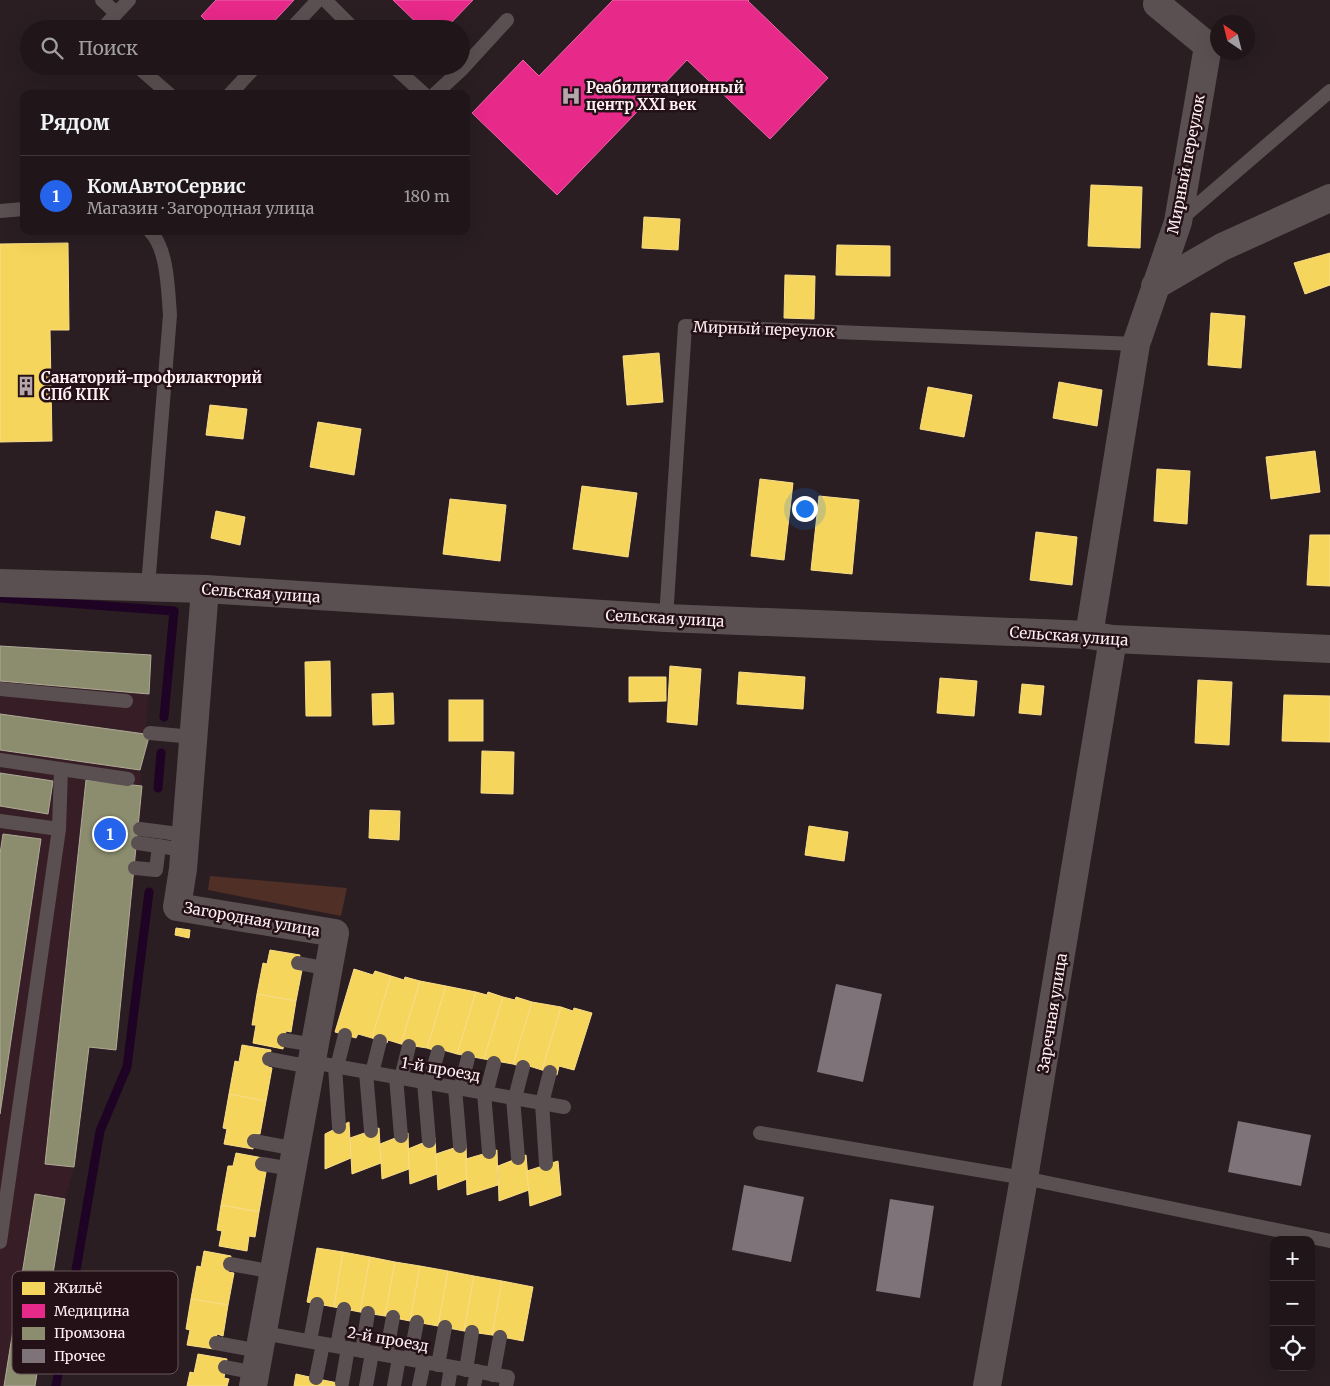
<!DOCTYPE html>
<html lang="ru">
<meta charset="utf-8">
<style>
:root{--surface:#20161a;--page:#281f23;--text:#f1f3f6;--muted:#a29fa2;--line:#3d3539;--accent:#2563eb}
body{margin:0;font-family:Merriweather,serif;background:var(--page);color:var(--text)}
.controls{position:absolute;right:15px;bottom:15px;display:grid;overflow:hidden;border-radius:10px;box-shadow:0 5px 20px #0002}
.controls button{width:45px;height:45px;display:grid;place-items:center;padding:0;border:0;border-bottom:1px solid var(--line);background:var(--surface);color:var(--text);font:25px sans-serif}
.compass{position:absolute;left:1210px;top:15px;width:45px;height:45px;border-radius:50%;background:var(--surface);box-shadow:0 5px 20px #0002;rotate:325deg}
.you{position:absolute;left:804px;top:508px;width:18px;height:18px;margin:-12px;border:4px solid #fff;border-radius:50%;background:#1a73e8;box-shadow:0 0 0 8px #1a73e833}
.badge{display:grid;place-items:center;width:32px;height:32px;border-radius:50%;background:var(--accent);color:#fff;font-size:16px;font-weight:700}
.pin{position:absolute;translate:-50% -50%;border:2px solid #fff;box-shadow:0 1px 5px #0006}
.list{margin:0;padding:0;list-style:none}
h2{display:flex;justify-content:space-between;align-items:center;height:65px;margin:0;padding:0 20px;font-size:21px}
h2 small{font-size:16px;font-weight:400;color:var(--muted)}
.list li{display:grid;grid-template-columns:32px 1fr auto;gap:15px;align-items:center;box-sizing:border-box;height:80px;padding:0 20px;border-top:1px solid var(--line)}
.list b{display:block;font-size:19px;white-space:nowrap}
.list p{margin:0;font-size:16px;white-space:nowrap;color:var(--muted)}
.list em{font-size:16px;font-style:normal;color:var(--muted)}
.icon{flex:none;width:28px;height:28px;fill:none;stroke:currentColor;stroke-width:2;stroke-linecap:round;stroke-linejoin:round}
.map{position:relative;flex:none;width:1330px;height:1386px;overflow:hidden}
.search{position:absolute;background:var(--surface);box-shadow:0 5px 20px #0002;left:20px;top:20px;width:450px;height:55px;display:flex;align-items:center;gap:12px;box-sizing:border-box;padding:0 18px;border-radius:28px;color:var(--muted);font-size:19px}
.panel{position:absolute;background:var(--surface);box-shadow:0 5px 20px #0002;left:20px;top:90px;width:450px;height:145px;border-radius:10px}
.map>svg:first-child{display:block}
.built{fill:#371e26}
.green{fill:#4f2f26}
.homes{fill:#f6d55c;stroke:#f9dd8a}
.health{fill:#e7298a;stroke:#ee65aa}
.industry{fill:#8c8c6e;stroke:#aeaa96}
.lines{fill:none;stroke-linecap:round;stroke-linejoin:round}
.stream{stroke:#1e0324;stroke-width:9}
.building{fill:#7e7378}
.service{stroke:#5b5051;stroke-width:14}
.minor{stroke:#5b5051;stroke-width:28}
.tertiary{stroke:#5b5051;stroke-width:28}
.labels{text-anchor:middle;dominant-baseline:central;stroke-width:5;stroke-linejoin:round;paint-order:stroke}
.poi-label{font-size:15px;font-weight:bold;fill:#fff0f4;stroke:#241117;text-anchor:start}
.street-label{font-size:15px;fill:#fff0f4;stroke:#241117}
.key{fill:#241117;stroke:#665459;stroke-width:1}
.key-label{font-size:14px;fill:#fff0f4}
</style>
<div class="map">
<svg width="1330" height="1386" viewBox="0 0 1330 1386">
<rect width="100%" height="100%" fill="#2a1e22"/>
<path class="built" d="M 0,646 L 151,655 L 145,734 L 150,733 L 140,770 L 142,786 L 140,829 L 116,1050 L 89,1048 L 74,1167 L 65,1199 L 35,1386 L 0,1386 Z"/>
<path class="green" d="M 210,876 L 347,888 L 341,916 L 208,890 Z"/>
<g class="homes">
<path d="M 1091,185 L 1142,187 L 1140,248 L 1088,246 Z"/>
<path d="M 644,217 L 680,219 L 678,250 L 642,248 Z"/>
<path d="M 68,243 L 69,330 L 50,330 L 52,441 L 0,442 L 0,244 Z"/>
<path d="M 837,245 L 890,246 L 890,276 L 836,275 Z"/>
<path d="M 1330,253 L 1330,285 L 1305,294 L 1294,263 Z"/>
<path d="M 785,275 L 815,276 L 814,319 L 784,318 Z"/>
<path d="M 1211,313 L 1245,316 L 1241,368 L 1208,365 Z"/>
<path d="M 659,353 L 663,402 L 627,405 L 623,356 Z"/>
<path d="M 1059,382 L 1102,390 L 1097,426 L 1053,418 Z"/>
<path d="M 928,387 L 972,395 L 964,437 L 920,429 Z"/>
<path d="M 210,405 L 247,409 L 243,439 L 206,435 Z"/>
<path d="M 318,422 L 361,429 L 354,475 L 310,467 Z"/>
<path d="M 1315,451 L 1320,492 L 1271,499 L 1266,457 Z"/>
<path d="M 1157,469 L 1190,471 L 1187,524 L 1154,521 Z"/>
<path d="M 760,479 L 793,483 L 784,560 L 751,556 Z"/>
<path d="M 582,486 L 637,493 L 628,557 L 573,549 Z"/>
<path d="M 819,496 L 859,500 L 852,574 L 811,570 Z"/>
<path d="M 450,499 L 506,505 L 500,561 L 443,554 Z"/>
<path d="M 216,511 L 245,517 L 240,545 L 211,538 Z"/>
<path d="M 1036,532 L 1077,537 L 1072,585 L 1030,580 Z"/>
<path d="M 1310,535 L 1330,535 L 1330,586 L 1307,585 Z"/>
<path d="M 330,661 L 331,716 L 306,716 L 305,662 Z"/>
<path d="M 670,666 L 701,669 L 697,725 L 667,722 Z"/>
<path d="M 739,672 L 805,677 L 803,709 L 737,704 Z"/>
<path d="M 629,677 L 666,677 L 666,701 L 629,702 Z"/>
<path d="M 940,678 L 977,681 L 974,716 L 937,713 Z"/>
<path d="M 1198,680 L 1232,682 L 1229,745 L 1195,743 Z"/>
<path d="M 1022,684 L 1044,686 L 1041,715 L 1019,713 Z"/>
<path d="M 393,693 L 394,724 L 373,725 L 372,694 Z"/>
<path d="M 1284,695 L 1330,696 L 1330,742 L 1282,741 Z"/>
<rect x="449" y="700" width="34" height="41"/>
<path d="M 482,751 L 514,752 L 513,794 L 481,793 Z"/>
<path d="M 370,810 L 400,811 L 399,840 L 369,838 Z"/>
<path d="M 809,826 L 848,832 L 844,861 L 805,855 Z"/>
<path d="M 176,928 L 190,930 L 189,938 L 175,935 Z"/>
<path d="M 270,950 L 300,955 L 297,970 L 302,970 L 296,1001 L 257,994 L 263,963 L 267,964 Z"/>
<path d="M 354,969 L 373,975 L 375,971 L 391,976 L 372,1038 L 358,1034 L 356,1038 L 335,1032 Z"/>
<path d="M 391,976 L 404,980 L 405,977 L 420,981 L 401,1044 L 388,1040 L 387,1043 L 372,1038 Z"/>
<path d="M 420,981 L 446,986 L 427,1048 L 401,1044 Z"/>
<path d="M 446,986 L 476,992 L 457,1054 L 443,1050 L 442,1053 L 427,1048 Z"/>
<path d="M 476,992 L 487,995 L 488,992 L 503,997 L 484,1059 L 457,1054 Z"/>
<path d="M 257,994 L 296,1001 L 291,1032 L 286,1031 L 283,1049 L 253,1043 L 256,1025 L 252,1025 Z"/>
<path d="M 503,997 L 515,1000 L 516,997 L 532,1002 L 513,1064 L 484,1059 Z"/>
<path d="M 532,1002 L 561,1007 L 542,1070 L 529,1066 L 528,1069 L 513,1064 Z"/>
<path d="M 561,1007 L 573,1011 L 574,1008 L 592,1013 L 574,1070 L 559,1066 L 557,1075 L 542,1070 Z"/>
<path d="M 242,1045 L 271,1050 L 268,1067 L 272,1068 L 266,1101 L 229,1094 L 235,1061 L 239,1062 Z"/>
<path d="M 229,1094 L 266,1101 L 260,1134 L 256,1134 L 253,1149 L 224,1144 L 227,1129 L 223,1128 Z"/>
<path d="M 349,1122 L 351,1158 L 325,1169 L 325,1134 Z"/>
<path d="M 379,1128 L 381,1163 L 352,1174 L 350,1138 Z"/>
<path d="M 408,1133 L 409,1169 L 382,1179 L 380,1144 Z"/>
<path d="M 435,1138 L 437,1174 L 410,1184 L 408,1149 Z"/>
<path d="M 466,1144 L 467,1179 L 438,1190 L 436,1154 Z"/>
<path d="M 497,1150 L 498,1185 L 467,1195 L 466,1159 Z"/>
<path d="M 236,1153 L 263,1158 L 261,1171 L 266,1172 L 259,1212 L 221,1205 L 228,1166 L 233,1166 Z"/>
<path d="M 526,1155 L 529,1190 L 499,1201 L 498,1166 Z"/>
<path d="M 558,1161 L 561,1195 L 530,1206 L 527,1171 Z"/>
<path d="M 221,1205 L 259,1212 L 255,1237 L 249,1236 L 247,1251 L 219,1246 L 222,1231 L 217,1230 Z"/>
<path d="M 317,1248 L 343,1252 L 334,1307 L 307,1302 Z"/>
<path d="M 204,1251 L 231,1256 L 228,1272 L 234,1273 L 228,1305 L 191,1299 L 197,1266 L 201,1267 Z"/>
<path d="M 343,1252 L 370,1257 L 360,1312 L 334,1307 Z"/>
<path d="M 370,1257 L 395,1262 L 385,1316 L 360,1312 Z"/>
<path d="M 395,1262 L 420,1266 L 410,1321 L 385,1316 Z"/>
<path d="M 420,1266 L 448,1271 L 438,1326 L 410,1321 Z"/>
<path d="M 448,1271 L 474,1276 L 464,1331 L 438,1326 Z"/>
<path d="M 474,1276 L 502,1281 L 492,1335 L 464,1331 Z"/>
<path d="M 502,1281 L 533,1287 L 523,1341 L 492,1335 Z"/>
<path d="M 191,1299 L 228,1305 L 223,1336 L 217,1334 L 214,1349 L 187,1345 L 190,1330 L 186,1329 Z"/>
<path d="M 198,1354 L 227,1359 L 224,1378 L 229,1379 L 227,1386 L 187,1386 L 190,1372 L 194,1373 Z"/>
<path d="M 296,1374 L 323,1380 L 322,1386 L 294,1386 Z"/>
<path d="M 323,1380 L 348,1385 L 347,1386 L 322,1386 Z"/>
</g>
<g class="health">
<path d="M 216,0 L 294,0 L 267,29 L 214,29 L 201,16 Z"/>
<path d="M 393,0 L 473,0 L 445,29 L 423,29 Z"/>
<path d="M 613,0 L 749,0 L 748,1 L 828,78 L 770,139 L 687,60 L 557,195 L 472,113 L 523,60 L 539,76 Z"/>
</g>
<g class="industry">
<path d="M 0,646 L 151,655 L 149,694 L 0,681 Z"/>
<path d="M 0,714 L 145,734 L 150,733 L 140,770 L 0,750 Z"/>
<path d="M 0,773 L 53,781 L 48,814 L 0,806 Z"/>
<path d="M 86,780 L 142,786 L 116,1050 L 89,1047 L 74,1167 L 45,1164 Z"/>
<path d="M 3,834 L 41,839 L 0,1114 L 0,854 Z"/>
<path d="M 35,1194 L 65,1199 L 35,1386 L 4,1386 Z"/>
</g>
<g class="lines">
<g class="stream">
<path d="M 0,598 L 174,611 L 164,717"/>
<path d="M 158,788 L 161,753"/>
<path d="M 56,1386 L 100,1131 L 127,1067 L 149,892"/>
</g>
</g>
<g class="building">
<path d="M 836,984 L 882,994 L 863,1082 L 817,1072 Z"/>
<path d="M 1238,1121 L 1311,1135 L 1301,1186 L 1228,1172 Z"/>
<path d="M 744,1185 L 804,1197 L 791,1262 L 732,1250 Z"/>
<path d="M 890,1199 L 934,1206 L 920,1298 L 876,1291 Z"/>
</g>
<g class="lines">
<g class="service">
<path d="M 102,0 L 116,13"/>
<path d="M 325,0 L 354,29"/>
<path d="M 102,29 L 129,0"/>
<path d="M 291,29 L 318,0"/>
<path d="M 137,66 L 169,94"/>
<path d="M 393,66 L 424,94"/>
<path d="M 230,94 L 256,66"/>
<path d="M 435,94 L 462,69 L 507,20"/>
<path d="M 0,211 L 24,209"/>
<path d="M 1181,219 L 1330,91"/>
<path d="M 148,586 L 170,315 C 168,292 168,249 150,231"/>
<path d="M 666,618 L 685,326 L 1136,344"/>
<path d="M 0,689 L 126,701"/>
<path d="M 150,733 L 193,737"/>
<path d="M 0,760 L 128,779"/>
<path d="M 0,821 L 59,829"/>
<path d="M 140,829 L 186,835"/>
<path d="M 138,843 L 184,850"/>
<path d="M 135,868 L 156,870 L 159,846"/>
<path d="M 298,963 L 329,969"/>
<path d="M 284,1040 L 315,1045"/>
<path d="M 269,1059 L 311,1067"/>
<path d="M 312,1062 L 564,1107"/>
<path d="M 335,1066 L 339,1127"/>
<path d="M 337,1067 L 345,1035"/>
<path d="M 366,1072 L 371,1131"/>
<path d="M 372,1073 L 380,1041"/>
<path d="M 396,1077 L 401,1136"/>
<path d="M 401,1078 L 409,1046"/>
<path d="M 424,1082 L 429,1141"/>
<path d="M 429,1083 L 438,1052"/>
<path d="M 455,1088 L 460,1146"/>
<path d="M 460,1089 L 468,1058"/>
<path d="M 484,1093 L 489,1152"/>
<path d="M 486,1094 L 494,1063"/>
<path d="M 513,1098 L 518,1158"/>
<path d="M 515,1098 L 523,1067"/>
<path d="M 760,1133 L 1024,1178 L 1330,1241"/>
<path d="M 254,1141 L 296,1149"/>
<path d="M 262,1164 L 292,1169"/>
<path d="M 546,1164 L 542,1103 L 550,1072"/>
<path d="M 0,1242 L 59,829 L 61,769"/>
<path d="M 230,1264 L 274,1272"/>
<path d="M 263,1333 L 508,1377 L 506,1386"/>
<path d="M 310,1341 L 317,1304"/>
<path d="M 216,1343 L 260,1351"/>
<path d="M 337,1346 L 344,1309"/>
<path d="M 362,1351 L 368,1313"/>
<path d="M 386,1355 L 393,1317"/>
<path d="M 410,1359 L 417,1322"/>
<path d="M 438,1365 L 445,1327"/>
<path d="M 225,1367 L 256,1373"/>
<path d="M 466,1370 L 472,1332"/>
<path d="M 493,1375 L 500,1337"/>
<path d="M 316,1378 L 323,1344"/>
<path d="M 342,1383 L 348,1348"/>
<path d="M 366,1386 L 372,1353"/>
<path d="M 394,1386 L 399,1358"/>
<path d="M 419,1386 L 424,1362"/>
<path d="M 448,1386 L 451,1367"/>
<path d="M 474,1386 L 477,1371"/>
</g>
<g class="minor">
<path d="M 1155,286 L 1222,247 L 1330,198"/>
<path d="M 205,589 L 183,869 L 177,907 L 335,933 L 253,1386"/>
<path d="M 1089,635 L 1136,344 L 1178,222 L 1208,46 L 1157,4"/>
<path d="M 987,1386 L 1024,1178 L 1113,639"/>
</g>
<path class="tertiary" d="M 0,583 L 205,589 L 666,618 L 1089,635 L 1113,639 L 1330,649"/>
</g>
<defs>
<symbol id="hospital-bare" viewBox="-9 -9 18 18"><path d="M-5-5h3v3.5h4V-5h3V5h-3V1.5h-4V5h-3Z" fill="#b4a6aa" stroke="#241117" stroke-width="2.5" paint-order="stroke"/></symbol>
<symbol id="building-bare" viewBox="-9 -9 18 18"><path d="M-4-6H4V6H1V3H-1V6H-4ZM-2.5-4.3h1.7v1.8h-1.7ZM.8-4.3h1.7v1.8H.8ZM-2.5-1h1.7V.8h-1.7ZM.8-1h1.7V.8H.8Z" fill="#b4a6aa" stroke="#241117" stroke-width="2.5" paint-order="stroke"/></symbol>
</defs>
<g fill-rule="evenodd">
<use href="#hospital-bare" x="557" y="82" width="28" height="28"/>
<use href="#building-bare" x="12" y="372" width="28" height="28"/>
</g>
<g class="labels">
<g class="poi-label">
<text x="586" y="87">Реабилитационный<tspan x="586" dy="17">центр ХХI век</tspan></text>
<text x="41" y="377">Санаторий-профилакторий<tspan x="41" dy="17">СПб КПК</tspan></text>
</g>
<g class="street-label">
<text transform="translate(1186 164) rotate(-79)">Мирный переулок</text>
<text transform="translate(764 329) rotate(2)">Мирный переулок</text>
<text transform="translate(261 593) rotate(4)">Сельская улица</text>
<text transform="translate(665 618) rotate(3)">Сельская улица</text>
<text transform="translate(1069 636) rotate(4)">Сельская улица</text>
<text transform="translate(252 919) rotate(10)">Загородная улица</text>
<text transform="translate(1052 1013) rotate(-81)">Заречная улица</text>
<text transform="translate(441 1069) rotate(10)">1-й проезд</text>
<text transform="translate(388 1339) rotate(10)">2-й проезд</text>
</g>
</g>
<rect x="12" y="1271" width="166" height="103" rx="8" class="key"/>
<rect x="22" y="1282" width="23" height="13" fill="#f6d55c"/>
<rect x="22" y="1304" width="23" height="14" fill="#e7298a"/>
<rect x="22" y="1327" width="23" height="13" fill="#8c8c6e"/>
<rect x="22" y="1349" width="23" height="14" fill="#7e7378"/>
<g class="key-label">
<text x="54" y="1293">Жильё</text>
<text x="54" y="1316">Медицина</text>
<text x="54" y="1338">Промзона</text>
<text x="54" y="1361">Прочее</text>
</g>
</svg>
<div class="controls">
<button>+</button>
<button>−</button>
<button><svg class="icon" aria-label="locate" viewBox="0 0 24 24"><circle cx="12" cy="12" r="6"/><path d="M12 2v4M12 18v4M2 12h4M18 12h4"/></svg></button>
</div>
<svg class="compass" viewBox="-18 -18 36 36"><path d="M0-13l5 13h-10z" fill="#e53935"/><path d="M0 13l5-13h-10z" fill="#a29fa2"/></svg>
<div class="you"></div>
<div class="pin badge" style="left:110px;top:834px">1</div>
<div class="search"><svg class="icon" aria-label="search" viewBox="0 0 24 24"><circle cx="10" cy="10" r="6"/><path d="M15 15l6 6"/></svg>Поиск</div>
<section class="panel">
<h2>Рядом<small></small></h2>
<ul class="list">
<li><span class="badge">1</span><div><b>КомАвтоСервис</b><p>Магазин · Загородная улица</p></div><em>180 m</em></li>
</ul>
</section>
</div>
